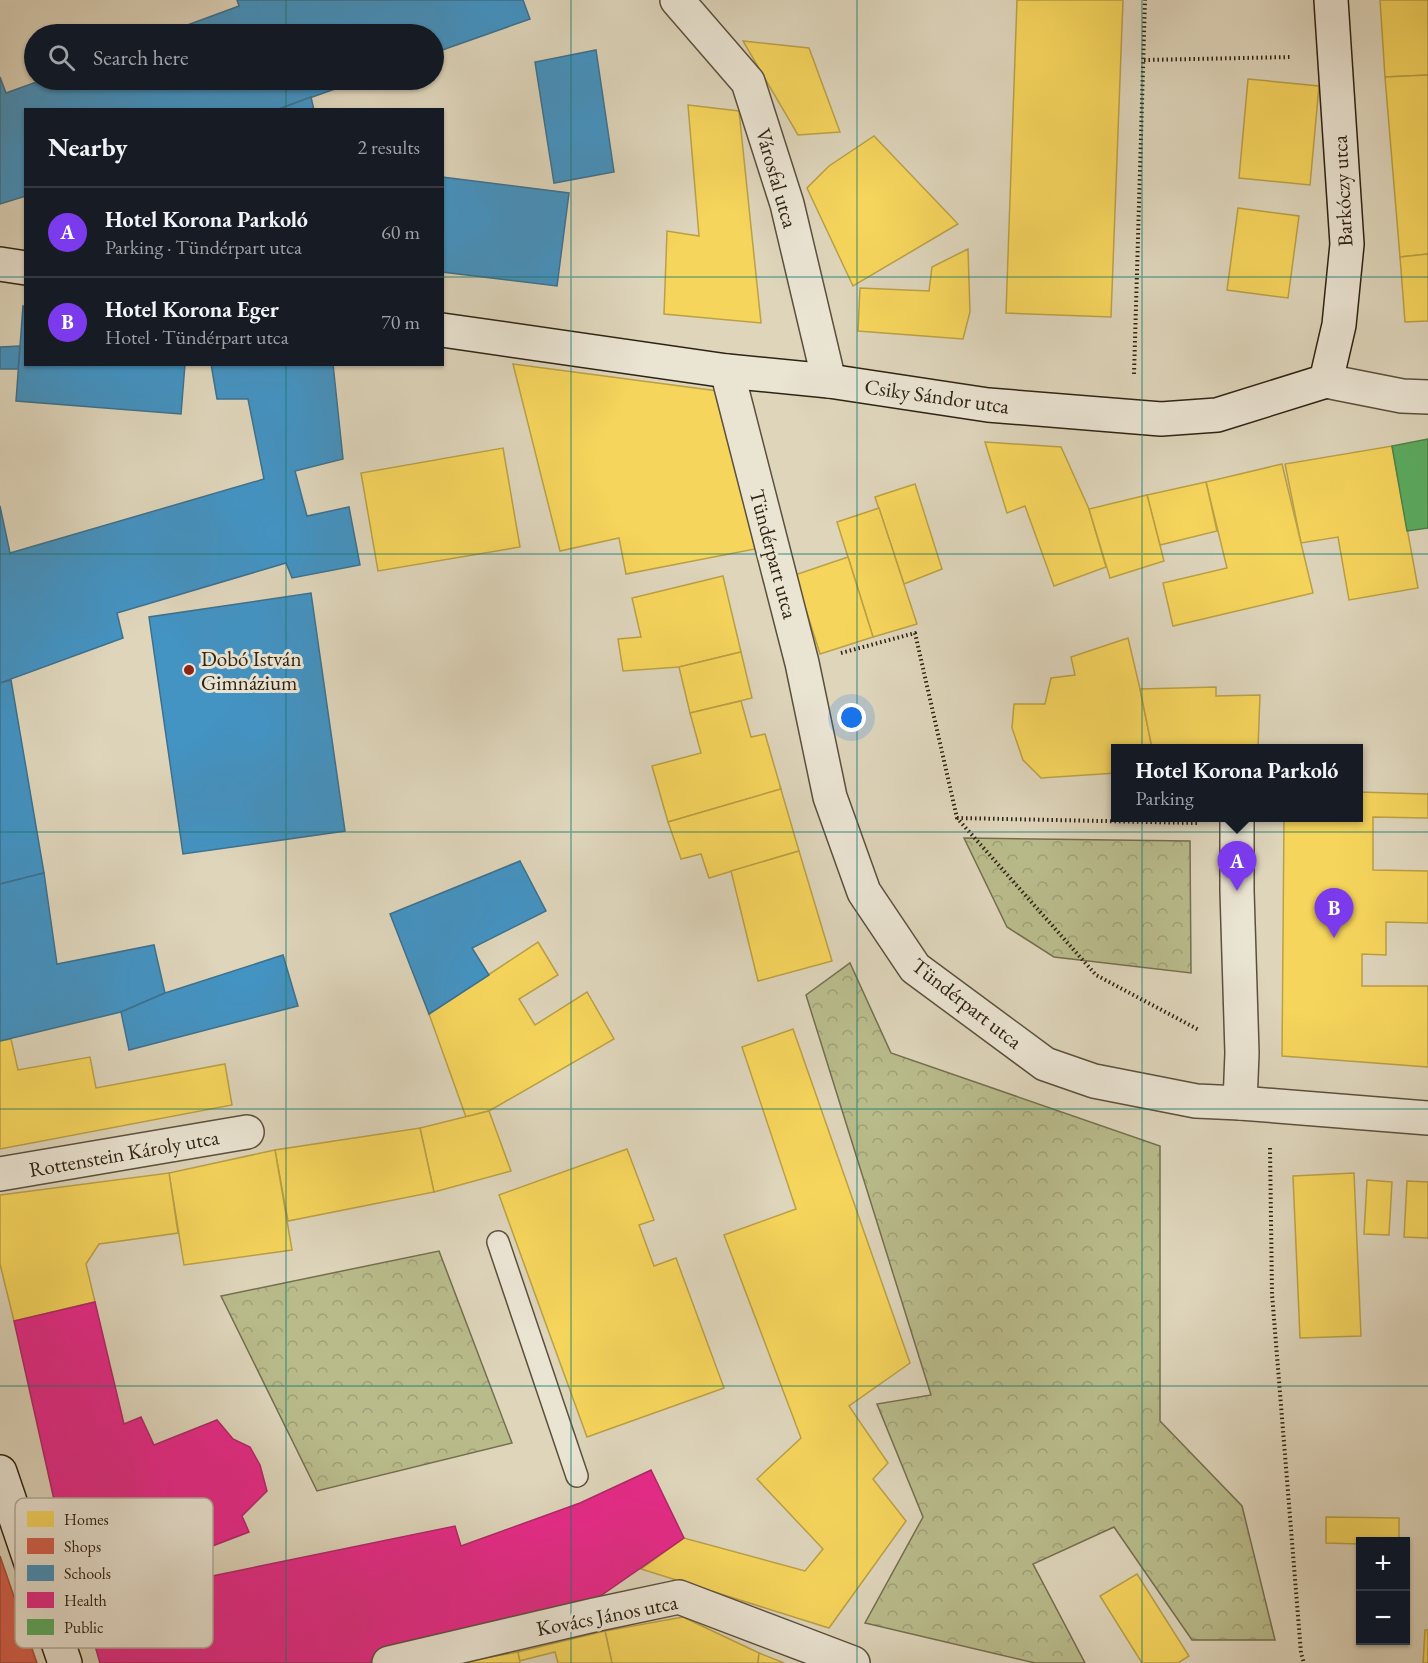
<!DOCTYPE html>
<meta charset="utf-8">
<style>
:root{--surface:#171b24;--page:#242831;--text:#f1f3f6;--muted:#9ea1a6;--line:#363941;--accent:#7c3aed}
body{margin:0;font-family:"EB Garamond",serif;background:var(--page);color:var(--text)}
.controls{position:absolute;right:18px;bottom:18px;display:grid;overflow:hidden;border-radius:0px;box-shadow:0 2px 4px #0004}
.controls button{width:54px;height:54px;display:grid;place-items:center;padding:0;border:0;border-bottom:2px solid var(--line);background:var(--surface);color:var(--text);font:30px sans-serif}
.you{position:absolute;left:852px;top:718px;width:21px;height:21px;margin:-15px;border:4px solid #fff;border-radius:50%;background:#1a73e8;box-shadow:0 0 0 9px #1a73e833}
.badge{display:grid;place-items:center;width:39px;height:39px;border-radius:50%;background:var(--accent);color:#fff;font-size:20px;font-weight:700}
.pin{position:absolute;translate:-50% -50px;filter:drop-shadow(0 2px 3px #0008)}
.pin::after{content:'';position:absolute;top:32px;width:21px;height:18px;background:inherit;clip-path:polygon(0 0,100% 0,50% 100%)}
.popup{position:absolute;left:1111px;top:744px;width:252px;height:78px;box-sizing:border-box;display:grid;place-content:center;border-radius:0px;background:var(--surface);filter:drop-shadow(0 2px 4px #0005);font-size:20px;white-space:nowrap;color:var(--muted)}
.popup b{font-size:22px;color:var(--text)}
.popup::after{content:'';position:absolute;left:50%;top:100%;margin-left:-12px;border:12px solid transparent;border-top-color:var(--surface)}
.list{margin:0;padding:0;list-style:none}
h2{display:flex;justify-content:space-between;align-items:center;height:78px;margin:0;padding:0 24px;font-size:26px}
h2 small{font-size:20px;font-weight:400;color:var(--muted)}
.list li{display:grid;grid-template-columns:39px 1fr auto;gap:18px;align-items:center;box-sizing:border-box;height:90px;padding:0 24px;border-top:2px solid var(--line)}
.list b{display:block;font-size:22px;white-space:nowrap}
.list p{margin:0;font-size:20px;white-space:nowrap;color:var(--muted)}
.list em{font-size:20px;font-style:normal;color:var(--muted)}
.icon{flex:none;width:33px;height:33px;fill:none;stroke:currentColor;stroke-width:2;stroke-linecap:round;stroke-linejoin:round}
.map{position:relative;flex:none;width:1428px;height:1663px;overflow:hidden}
.search{position:absolute;background:var(--surface);box-shadow:0 2px 4px #0004;left:24px;top:24px;width:420px;height:66px;display:flex;align-items:center;gap:15px;box-sizing:border-box;padding:0 21px;border-radius:33px;color:var(--muted);font-size:22px}
.panel{position:absolute;background:var(--surface);box-shadow:0 2px 4px #0004;left:24px;top:108px;width:420px;height:258px;border-radius:0px}
.map>svg:first-child{display:block}
.park{fill:url(#park-crowns);stroke:#746f4f;stroke-width:1.5}
.homes{fill:#f6d55c;stroke:#bba046;stroke-width:1.5}
.shops{fill:#d6604d;stroke:#a44e3c;stroke-width:1.5}
.schools{fill:#4393c3;stroke:#3d718e;stroke-width:1.5}
.health{fill:#e7298a;stroke:#b02766;stroke-width:1.5}
.public{fill:#5aae61;stroke:#4d844a;stroke-width:1.5}
.lines{fill:none;stroke-linecap:round;stroke-linejoin:round}
.lane-casing{stroke:#5c503d;stroke-width:24}
.street-casing{stroke:#5c503d;stroke-width:36}
.secondary-casing{stroke:#302313;stroke-width:36}
.path{stroke:#302313;stroke-width:4;stroke-dasharray:1.5 3;stroke-linecap:butt}
.lane{stroke:#eae4d3;stroke-width:21}
.street{stroke:#eae4d3;stroke-width:33}
.secondary{stroke:#eae4d3;stroke-width:33}
.grid{fill:none;stroke:#0f766e;stroke-width:1.5;stroke-opacity:0.55}
.poi-dot{fill:#8f2418;stroke:#eae4d3;stroke-width:2}
.labels{text-anchor:middle;dominant-baseline:central;stroke-width:6;stroke-linejoin:round;paint-order:stroke}
.street-label{font-size:21px;fill:#302313;stroke:#eae4d3}
.poi-label{font-size:21px;fill:#302313;stroke:#eae4d3;text-anchor:start}
.key{fill:#eae4d3;stroke:#b2aa99;stroke-width:1.5}
.key-label{font-size:16px;fill:#302313}
</style>
<div class="map">
<svg width="1428" height="1663" viewBox="0 0 1428 1663">
<defs>
<pattern id="park-crowns" width="20" height="18" patternUnits="userSpaceOnUse" patternTransform="scale(1.5)"><rect width="20" height="18" fill="#b9bb8b"/><path d="M2 6a3 3 0 1 1 6 0M12 15a3 3 0 1 1 6 0" fill="none" stroke="#9fa077"/></pattern>
</defs>
<rect width="100%" height="100%" fill="#ded5bb"/>
<filter id="stains"><feTurbulence type="fractalNoise" baseFrequency=".00333" numOctaves="4"/><feColorMatrix values="0 0 0 0 .2 0 0 0 0 .09 0 0 0 0 .02 0 0 0 .5 -.17"/></filter>
<radialGradient id="worn" r=".72"><stop offset=".6" stop-color="#630" stop-opacity="0"/><stop offset="1" stop-color="#630" stop-opacity=".3"/></radialGradient>
<g class="park">
<path d="M 964,838 L 1190,841 L 1191,973 L 1054,957 L 1007,927 Z"/>
<path d="M 850,963 L 891,1053 L 1160,1146 L 1160,1421 L 1242,1506 L 1275,1640 L 1192,1640 L 1114,1527 L 1033,1564 L 1085,1663 L 1035,1663 L 865,1623 L 923,1517 L 877,1404 L 931,1395 L 806,995 Z"/>
<path d="M 439,1251 L 512,1443 L 317,1491 L 221,1296 Z"/>
</g>
<g class="homes">
<path d="M 1017,0 L 1123,0 L 1111,317 L 1006,313 Z"/>
<path d="M 1380,0 L 1428,0 L 1428,75 L 1385,77 Z"/>
<path d="M 743,41 L 809,48 L 840,132 L 798,135 Z"/>
<path d="M 1428,75 L 1428,254 L 1400,257 L 1385,77 Z"/>
<path d="M 1248,79 L 1319,86 L 1310,185 L 1239,178 Z"/>
<path d="M 688,105 L 739,111 L 761,323 L 664,314 L 667,231 L 699,236 Z"/>
<path d="M 874,136 L 958,224 L 853,286 L 807,188 L 829,166 Z"/>
<path d="M 1238,208 L 1299,216 L 1288,298 L 1227,290 Z"/>
<path d="M 968,249 L 970,312 L 963,339 L 858,331 L 860,288 L 929,291 L 932,267 Z"/>
<path d="M 1428,254 L 1428,321 L 1405,322 L 1400,257 Z"/>
<path d="M 513,364 L 718,391 L 755,549 L 626,574 L 619,538 L 560,551 Z"/>
<path d="M 985,442 L 1061,447 L 1089,509 L 1106,567 L 1054,586 L 1025,506 L 1007,513 Z"/>
<path d="M 1392,446 L 1418,588 L 1349,600 L 1338,537 L 1301,543 L 1285,464 Z"/>
<path d="M 503,448 L 520,547 L 378,571 L 361,473 Z"/>
<path d="M 1282,464 L 1313,593 L 1173,626 L 1163,583 L 1227,568 L 1206,482 Z"/>
<path d="M 1206,482 L 1217,531 L 1160,545 L 1147,495 Z"/>
<path d="M 915,484 L 942,569 L 904,584 L 875,497 Z"/>
<path d="M 1147,495 L 1164,561 L 1110,578 L 1089,509 Z"/>
<path d="M 879,508 L 917,624 L 873,637 L 837,522 Z"/>
<path d="M 848,557 L 873,637 L 820,654 L 795,575 Z"/>
<path d="M 723,576 L 741,652 L 679,667 L 623,671 L 618,639 L 641,637 L 632,598 Z"/>
<path d="M 1128,638 L 1140,689 L 1152,748 L 1116,748 L 1116,773 L 1041,778 L 1023,760 L 1012,728 L 1014,704 L 1045,704 L 1051,678 L 1075,675 L 1071,657 Z"/>
<path d="M 741,652 L 752,698 L 690,713 L 679,667 Z"/>
<path d="M 1216,687 L 1216,696 L 1260,695 L 1258,748 L 1152,748 L 1140,689 Z"/>
<path d="M 741,701 L 751,737 L 765,734 L 781,789 L 668,822 L 652,766 L 701,753 L 690,713 Z"/>
<path d="M 780,786 L 799,851 L 709,878 L 701,854 L 681,859 L 668,822 L 781,789 Z"/>
<path d="M 1358,792 L 1428,794 L 1428,818 L 1373,817 L 1373,870 L 1428,871 L 1428,923 L 1386,922 L 1386,955 L 1362,954 L 1362,986 L 1428,986 L 1428,1067 L 1282,1056 L 1284,818 L 1358,818 Z"/>
<path d="M 799,851 L 832,961 L 758,981 L 731,871 Z"/>
<path d="M 538,942 L 558,975 L 519,999 L 535,1025 L 587,992 L 614,1039 L 489,1111 L 466,1117 L 429,1014 Z"/>
<path d="M 793,1029 L 910,1363 L 849,1406 L 888,1463 L 873,1479 L 906,1521 L 829,1628 L 641,1569 L 684,1538 L 805,1571 L 823,1549 L 757,1479 L 801,1438 L 724,1235 L 796,1209 L 742,1047 Z"/>
<path d="M 11,1039 L 18,1070 L 90,1057 L 96,1088 L 225,1064 L 232,1105 L 0,1149 L 0,1041 Z"/>
<path d="M 489,1111 L 511,1171 L 434,1192 L 420,1128 Z"/>
<path d="M 420,1128 L 434,1192 L 288,1221 L 275,1150 Z"/>
<path d="M 627,1149 L 654,1220 L 639,1225 L 654,1266 L 676,1258 L 724,1388 L 587,1437 L 499,1195 Z"/>
<path d="M 275,1150 L 292,1250 L 184,1265 L 169,1173 Z"/>
<path d="M 169,1173 L 178,1233 L 99,1244 L 86,1264 L 95,1302 L 14,1321 L 0,1264 L 0,1195 Z"/>
<path d="M 1354,1173 L 1361,1336 L 1300,1338 L 1293,1176 Z"/>
<path d="M 1367,1180 L 1392,1182 L 1389,1235 L 1364,1234 Z"/>
<path d="M 1407,1181 L 1428,1182 L 1428,1238 L 1404,1237 Z"/>
<path d="M 1326,1517 L 1399,1518 L 1399,1542 L 1360,1542 L 1360,1544 L 1326,1543 Z"/>
<path d="M 1137,1574 L 1189,1656 L 1178,1663 L 1142,1663 L 1100,1596 Z"/>
<path d="M 683,1617 L 759,1653 L 758,1663 L 612,1663 L 605,1631 Z"/>
<path d="M 1425,1630 L 1428,1630 L 1428,1663 L 1423,1663 Z"/>
<path d="M 605,1631 L 612,1663 L 558,1663 L 555,1652 L 519,1661 L 518,1652 Z"/>
<path d="M 518,1652 L 520,1663 L 456,1663 Z"/>
<path d="M 759,1653 L 784,1663 L 758,1663 Z"/>
</g>
<path class="shops" d="M 0,1556 L 37,1663 L 0,1663 Z"/>
<g class="schools">
<path d="M 237,0 L 523,0 L 530,19 L 434,53 L 434,34 L 163,34 L 239,6 Z"/>
<path d="M 596,50 L 614,172 L 554,183 L 535,62 Z"/>
<path d="M 0,77 L 6,93 L 42,80 L 360,80 L 276,110 L 26,110 L 26,196 L 0,204 Z"/>
<path d="M 311,97 L 314,110 L 279,109 Z"/>
<path d="M 442,177 L 569,193 L 557,286 L 442,272 Z"/>
<path d="M 23,306 L 26,307 L 26,364 L 185,364 L 181,414 L 16,401 Z"/>
<path d="M 20,346 L 18,369 L 0,369 L 0,347 Z"/>
<path d="M 211,364 L 333,364 L 343,459 L 295,471 L 307,516 L 349,507 L 360,565 L 292,578 L 286,563 L 117,613 L 123,638 L 0,683 L 0,506 L 10,553 L 264,479 L 248,399 L 217,399 Z"/>
<path d="M 311,593 L 345,831 L 183,854 L 149,617 Z"/>
<path d="M 11,680 L 44,873 L 0,884 L 0,683 Z"/>
<path d="M 520,861 L 546,911 L 472,948 L 489,975 L 429,1014 L 390,914 Z"/>
<path d="M 44,873 L 57,964 L 154,945 L 165,993 L 121,1012 L 0,1041 L 0,884 Z"/>
<path d="M 283,955 L 298,1006 L 129,1050 L 121,1012 L 165,993 Z"/>
</g>
<path class="health" d="M 95,1302 L 124,1424 L 141,1417 L 154,1445 L 217,1420 L 233,1439 L 250,1447 L 260,1465 L 267,1491 L 242,1516 L 249,1532 L 168,1563 L 173,1584 L 455,1526 L 461,1546 L 580,1503 L 651,1470 L 684,1538 L 593,1601 L 369,1663 L 100,1663 L 59,1522 L 14,1321 Z"/>
<path class="public" d="M 1428,439 L 1428,528 L 1407,531 L 1392,446 Z"/>
<g class="lines">
<defs>
<path id="lane" d="M 498,1242 L 577,1476"/>
<g id="street">
<path d="M 677,0 L 748,82 L 787,204 L 829,381"/>
<path d="M 727,371 L 802,663 L 830,797 L 864,892 L 915,968 L 1045,1064 L 1094,1081 L 1196,1101 L 1240,1103 L 1428,1118"/>
<path d="M 1326,381 L 1402,396 L 1428,397"/>
<path d="M 1237,818 L 1237,891 L 1242,1053 L 1240,1103"/>
<path d="M 0,1174 L 247,1132"/>
<path d="M 389,1663 L 594,1615 L 679,1597 L 853,1663"/>
</g>
<g id="secondary">
<path d="M 0,264 L 26,268"/>
<path d="M 442,330 L 727,371 L 829,381 L 988,405 L 1161,419 L 1217,415 L 1326,381 L 1339,325 L 1347,244 L 1331,0"/>
<path d="M 0,1472 L 65,1663"/>
</g>
</defs>
<use href="#lane" class="lane-casing"/>
<use href="#street" class="street-casing"/>
<use href="#secondary" class="secondary-casing"/>
<g class="path">
<path d="M 1144,60 L 1292,57"/>
<path d="M 1134,374 L 1145,0"/>
<path d="M 841,653 L 915,633 L 957,818 L 1096,975 L 1199,1030"/>
<path d="M 957,818 L 1197,823"/>
<path d="M 1270,1148 L 1272,1294 L 1301,1653 L 1304,1663"/>
</g>
<use href="#lane" class="lane"/>
<use href="#street" class="street"/>
<use href="#secondary" class="secondary"/>
</g>
<path class="grid" d="M 286,0 L 286,34M 571,0 L 571,1663M 857,0 L 857,1663M 1142,0 L 1142,1663M 286,80 L 286,110M 0,277 L 26,277M 442,277 L 1428,277M 286,364 L 286,1663M 0,554 L 1428,554M 0,832 L 1428,832M 0,1109 L 1428,1109M 0,1386 L 1428,1386"/>
<circle class="poi-dot" cx="189" cy="670" r="6"/>
<g class="labels">
<g class="street-label">
<text transform="translate(777 178) rotate(74)">Városfal utca</text>
<text transform="translate(1342 191) rotate(-93)">Barkóczy utca</text>
<text transform="translate(937 396) rotate(8)">Csiky Sándor utca</text>
<text transform="translate(774 554) rotate(75)">Tündérpart utca</text>
<text transform="translate(967 1003) rotate(38)">Tündérpart utca</text>
<text transform="translate(124 1153) rotate(-10)">Rottenstein Károly utca</text>
<text transform="translate(607 1615) rotate(-11)">Kovács János utca</text>
</g>
<g class="poi-label">
<text x="201" y="658">Dobó István<tspan x="201" dy="24">Gimnázium</tspan></text>
</g>
</g>
<rect x="15" y="1498" width="198" height="150" rx="9" class="key"/>
<rect x="27" y="1511" width="27" height="16" fill="#f6d55c"/>
<rect x="27" y="1538" width="27" height="16" fill="#d6604d"/>
<rect x="27" y="1565" width="27" height="16" fill="#4393c3"/>
<rect x="27" y="1592" width="27" height="16" fill="#e7298a"/>
<rect x="27" y="1619" width="27" height="16" fill="#5aae61"/>
<g class="key-label">
<text x="64" y="1525">Homes</text>
<text x="64" y="1552">Shops</text>
<text x="64" y="1579">Schools</text>
<text x="64" y="1606">Health</text>
<text x="64" y="1633">Public</text>
</g>
<rect width="100%" height="100%" filter="url(#stains)"/>
<rect width="100%" height="100%" fill="url(#worn)"/>
</svg>
<div class="controls">
<button>+</button>
<button>−</button>
</div>
<div class="you"></div>
<div class="pin badge" style="left:1237px;top:891px">A</div>
<div class="popup"><b>Hotel Korona Parkoló</b>Parking</div>
<div class="pin badge" style="left:1334px;top:938px">B</div>
<div class="search"><svg class="icon" aria-label="search" viewBox="0 0 24 24"><circle cx="10" cy="10" r="6"/><path d="M15 15l6 6"/></svg>Search here</div>
<section class="panel">
<h2>Nearby<small>2 results</small></h2>
<ul class="list">
<li><span class="badge">A</span><div><b>Hotel Korona Parkoló</b><p>Parking · Tündérpart utca</p></div><em>60 m</em></li>
<li><span class="badge">B</span><div><b>Hotel Korona Eger</b><p>Hotel · Tündérpart utca</p></div><em>70 m</em></li>
</ul>
</section>
</div>
